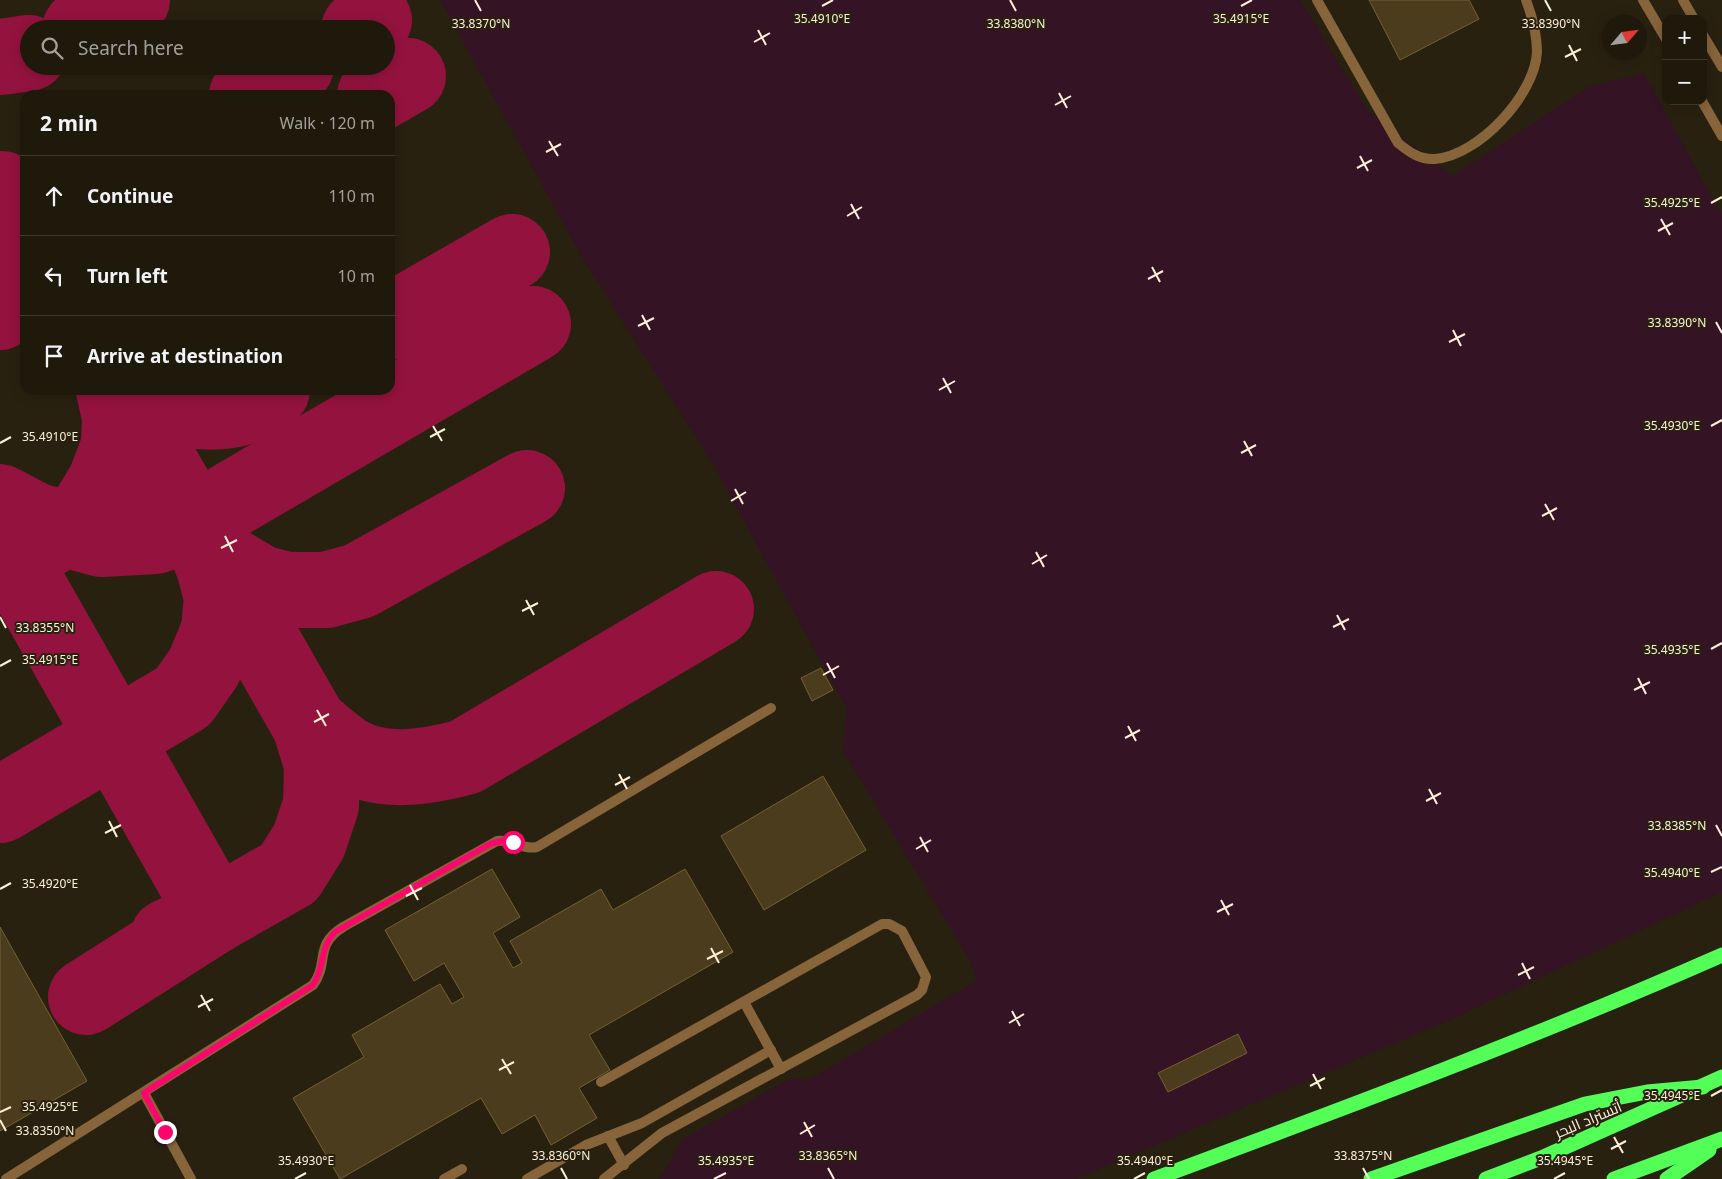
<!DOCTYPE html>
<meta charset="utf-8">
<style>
:root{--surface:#1f190c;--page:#272215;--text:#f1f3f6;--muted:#a1a09d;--line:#3c382d}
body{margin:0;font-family:"Noto Sans",Cairo,sans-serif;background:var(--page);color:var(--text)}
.controls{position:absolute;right:15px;top:15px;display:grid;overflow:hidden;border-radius:10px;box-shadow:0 2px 12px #0003}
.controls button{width:45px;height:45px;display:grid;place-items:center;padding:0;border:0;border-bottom:1px solid var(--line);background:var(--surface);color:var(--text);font:25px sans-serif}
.compass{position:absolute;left:1602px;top:15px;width:45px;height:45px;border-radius:50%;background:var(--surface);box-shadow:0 2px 12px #0003;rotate:62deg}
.stop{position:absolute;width:15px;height:15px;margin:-11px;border:4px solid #ff056b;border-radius:50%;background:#fff}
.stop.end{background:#ff056b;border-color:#fff;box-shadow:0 1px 5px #0008}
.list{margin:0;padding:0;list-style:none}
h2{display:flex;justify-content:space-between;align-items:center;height:65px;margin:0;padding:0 20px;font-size:21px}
h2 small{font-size:16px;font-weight:400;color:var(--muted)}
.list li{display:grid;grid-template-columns:32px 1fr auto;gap:15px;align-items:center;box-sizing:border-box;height:80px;padding:0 20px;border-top:1px solid var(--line)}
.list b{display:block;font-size:19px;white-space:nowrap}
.list em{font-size:16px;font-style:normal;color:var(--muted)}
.icon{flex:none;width:28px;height:28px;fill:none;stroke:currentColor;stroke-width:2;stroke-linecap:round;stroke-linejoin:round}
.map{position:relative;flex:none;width:1722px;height:1179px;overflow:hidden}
.search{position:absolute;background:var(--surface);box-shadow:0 2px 12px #0003;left:20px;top:20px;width:375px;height:55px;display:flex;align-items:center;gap:12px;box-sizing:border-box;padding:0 18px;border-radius:28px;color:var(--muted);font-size:19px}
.panel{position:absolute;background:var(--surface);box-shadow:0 2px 12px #0003;left:20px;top:90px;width:375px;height:305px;border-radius:15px}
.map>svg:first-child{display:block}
.green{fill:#331324}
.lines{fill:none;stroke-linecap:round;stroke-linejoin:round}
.taxiway{stroke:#94133e;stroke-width:76}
.building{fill:#4a3c1c;stroke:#76602e}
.service{stroke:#88643b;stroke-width:10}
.tertiary{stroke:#88643b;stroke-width:10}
.motorway{stroke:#53ff56;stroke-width:15}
.route{stroke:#ff056b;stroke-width:6}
.ticks{fill:none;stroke:#fff0d8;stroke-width:2}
.labels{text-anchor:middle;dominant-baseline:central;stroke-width:4;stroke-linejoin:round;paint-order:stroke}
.street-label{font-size:15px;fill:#fff0d8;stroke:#292110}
.ticks-label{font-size:12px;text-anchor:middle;fill:#fff0d8;stroke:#292110;stroke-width:4;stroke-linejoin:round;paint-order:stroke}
</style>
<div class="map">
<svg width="1722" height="1179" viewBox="0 0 1722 1179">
<rect width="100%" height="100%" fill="#292110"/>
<path class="green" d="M 440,0 L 1300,0 L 1368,111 L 1453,176 L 1588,87 L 1644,73 L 1722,216 L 1722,892 L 1452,1019 L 1076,1179 L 659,1179 L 683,1139 L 791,1078 L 809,1080 L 976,981 L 972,964 L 843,751 L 846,708 L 714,466 L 582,257 Z"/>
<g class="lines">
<g class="taxiway">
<path d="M 80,29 L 132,0"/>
<path d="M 359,29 L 374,20"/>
<path d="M 0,57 L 29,53"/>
<path d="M 247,95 L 296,66"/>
<path d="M 375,95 L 408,76"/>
<path d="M 0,312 L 15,269 L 16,230 L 2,189 L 25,207"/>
<path d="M 390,322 L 512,252"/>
<path d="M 132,390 C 160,410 213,418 245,406 C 254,402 264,395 272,390"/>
<path d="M 0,502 L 36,521 L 102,539 L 155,536 L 193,522 L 533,324"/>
<path d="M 0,537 L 215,915 L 168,937"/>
<path d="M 27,551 L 84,517 L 105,483 L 119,446 L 120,417 L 114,390"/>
<path d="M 310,725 C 322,734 334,746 347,754 C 383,775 427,767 465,757 L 716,609"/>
<path d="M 0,805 L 183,697 L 204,667 L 219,630 L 222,597 L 214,567 L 204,542 L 228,564 L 260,583 L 288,590 L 326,590 L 359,581 L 527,488"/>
<path d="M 86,997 L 215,915 L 289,873 L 309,841 L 321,805 L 322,764 L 310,725 L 118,390"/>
</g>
</g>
<g class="building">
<path d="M 1369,0 L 1469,0 L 1479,19 L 1400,60 Z"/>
<path d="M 821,668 L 833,690 L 812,701 L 801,678 Z"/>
<path d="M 823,776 L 866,850 L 764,910 L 721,836 Z"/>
<path d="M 492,869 L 520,917 L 493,933 L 513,968 L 522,963 L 510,941 L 601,889 L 613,910 L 685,869 L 733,952 L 589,1035 L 610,1070 L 579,1088 L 597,1118 L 551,1145 L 535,1115 L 502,1134 L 481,1098 L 340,1179 L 293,1098 L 364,1057 L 352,1035 L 440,984 L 452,1004 L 464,997 L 444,963 L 414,981 L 385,930 Z"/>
<path d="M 0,927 L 87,1081 L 0,1131 Z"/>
<path d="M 1238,1034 L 1247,1053 L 1168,1092 L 1158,1073 Z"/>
</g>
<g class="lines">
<g class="service">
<path d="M 1317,0 L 1398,143 C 1409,152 1420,160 1435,159 C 1478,156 1535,95 1537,52 C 1537,35 1532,16 1526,0"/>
<path d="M 744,1002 L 781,1069"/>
<path d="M 601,1082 L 882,924 L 889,924 L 902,931 L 926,977 L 922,990 L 917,995 L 662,1133 L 604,1179"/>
<path d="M 144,1093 L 191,1179"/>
<path d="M 608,1136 L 624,1165"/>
<path d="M 6,1179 L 313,985 C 330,962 313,946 343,927 L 497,841 C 512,839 522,850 537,847 L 771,708"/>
<path d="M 444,1179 L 462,1169"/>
<path d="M 527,1179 L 586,1145 L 642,1123 L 771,1050"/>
</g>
<g class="tertiary">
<path d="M 1643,0 L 1666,39"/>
<path d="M 1683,0 L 1694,19"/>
<path d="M 1703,35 L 1722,67"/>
<path d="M 1702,101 L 1722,136"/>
</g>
<g class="motorway">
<path d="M 1154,1179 C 1345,1108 1536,1037 1722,955"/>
<path d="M 1371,1179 L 1585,1104 L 1647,1092 L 1703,1087"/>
<path d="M 1486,1179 L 1541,1158 L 1722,1077"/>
<path d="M 1614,1179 L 1722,1139"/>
<path d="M 1667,1179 L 1709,1150"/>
</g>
</g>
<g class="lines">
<path class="route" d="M 165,1132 L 144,1093 L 313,985 C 325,968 319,948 335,932 L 490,844 L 505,840 L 513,842"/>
</g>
<path class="ticks" d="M 475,0 L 481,11M 1010,0 L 1016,11M 1545,0 L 1551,11M 822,6 L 833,0M 1241,6 L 1252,0M 758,30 L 766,45M 754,42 L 770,33M 1569,45 L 1577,61M 1565,57 L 1581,49M 1059,93 L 1067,108M 1055,105 L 1071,96M 549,141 L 558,156M 546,152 L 561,144M 1360,156 L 1368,171M 1357,168 L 1372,160M 1711,203 L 1722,197M 851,204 L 859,219M 847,216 L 862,207M 1661,219 L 1670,235M 1658,231 L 1673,223M 1152,267 L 1160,282M 1148,279 L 1163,271M 642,315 L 650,330M 1716,322 L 1722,333M 638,326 L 654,318M 1453,330 L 1461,346M 1449,342 L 1465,334M 943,378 L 951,393M 939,390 L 955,381M 433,426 L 442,441M 1711,426 L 1722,420M 430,437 L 445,429M 1244,441 L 1252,456M 0,443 L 11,437M 1241,453 L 1256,445M 735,489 L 743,504M 731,501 L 746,492M 1545,504 L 1554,520M 1542,516 L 1557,508M 225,536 L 233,552M 221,548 L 237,540M 1036,552 L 1044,567M 1032,564 L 1047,555M 526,600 L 534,615M 522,611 L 538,603M 1337,615 L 1345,630M 0,617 L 6,628M 1333,627 L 1349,619M 1711,649 L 1722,643M 827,663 L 835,678M 0,666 L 11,660M 823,675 L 839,666M 1638,678 L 1646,694M 1634,690 L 1650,682M 317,710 L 326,726M 314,722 L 329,714M 1128,726 L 1136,741M 1125,738 L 1140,730M 619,774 L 627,789M 615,785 L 630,777M 1429,789 L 1437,804M 1426,801 L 1441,793M 109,821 L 117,837M 1716,825 L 1722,836M 105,833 L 121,825M 920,837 L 928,852M 916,849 L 931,840M 1711,872 L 1722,867M 410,885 L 418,900M 0,889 L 11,883M 406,896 L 422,888M 1221,900 L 1229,915M 1217,912 L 1233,904M 711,948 L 719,963M 707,959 L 723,951M 1522,963 L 1530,979M 1518,975 L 1534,967M 201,995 L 210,1011M 198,1007 L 213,999M 1012,1011 L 1020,1026M 1009,1023 L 1024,1014M 502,1059 L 511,1074M 499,1070 L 514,1062M 1313,1074 L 1321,1089M 1310,1086 L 1325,1078M 1711,1096 L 1722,1090M 0,1112 L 11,1107M 0,1120 L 6,1131M 804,1122 L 812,1137M 800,1134 L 815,1125M 1614,1137 L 1623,1153M 1611,1149 L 1626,1141M 561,1168 L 567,1179M 828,1168 L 834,1179M 1363,1168 L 1369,1179M 295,1179 L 306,1173M 714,1179 L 726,1173M 1134,1179 L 1145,1173M 1554,1179 L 1565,1173"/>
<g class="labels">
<g class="street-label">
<text transform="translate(1588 1119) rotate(-23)">أتستراد البحر</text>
</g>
</g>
<g class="ticks-label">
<text x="822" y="23">35.4910°E</text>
<text x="1241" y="23">35.4915°E</text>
<text x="481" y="28">33.8370°N</text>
<text x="1016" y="28">33.8380°N</text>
<text x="1551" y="28">33.8390°N</text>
<text x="1672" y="207">35.4925°E</text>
<text x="1677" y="327">33.8390°N</text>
<text x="1672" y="430">35.4930°E</text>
<text x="50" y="441">35.4910°E</text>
<text x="45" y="632">33.8355°N</text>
<text x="1672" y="654">35.4935°E</text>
<text x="50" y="664">35.4915°E</text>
<text x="1677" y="830">33.8385°N</text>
<text x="1672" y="877">35.4940°E</text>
<text x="50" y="888">35.4920°E</text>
<text x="1672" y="1100">35.4945°E</text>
<text x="50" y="1111">35.4925°E</text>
<text x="45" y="1135">33.8350°N</text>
<text x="561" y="1160">33.8360°N</text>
<text x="828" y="1160">33.8365°N</text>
<text x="1363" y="1160">33.8375°N</text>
<text x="306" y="1165">35.4930°E</text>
<text x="726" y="1165">35.4935°E</text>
<text x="1145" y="1165">35.4940°E</text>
<text x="1565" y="1165">35.4945°E</text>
</g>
</svg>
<div class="controls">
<button>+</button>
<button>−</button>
</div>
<svg class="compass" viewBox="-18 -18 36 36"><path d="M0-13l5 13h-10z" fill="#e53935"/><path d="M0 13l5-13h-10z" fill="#a1a09d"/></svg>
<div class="stop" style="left:513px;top:842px"></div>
<div class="stop end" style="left:165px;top:1132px"></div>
<div class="search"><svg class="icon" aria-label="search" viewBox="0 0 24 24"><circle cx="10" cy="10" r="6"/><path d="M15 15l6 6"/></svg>Search here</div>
<section class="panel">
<h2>2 min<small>Walk · 120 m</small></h2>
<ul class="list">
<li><svg class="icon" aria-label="ahead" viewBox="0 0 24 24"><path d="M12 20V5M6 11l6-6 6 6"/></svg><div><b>Continue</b></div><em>110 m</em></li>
<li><svg class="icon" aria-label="left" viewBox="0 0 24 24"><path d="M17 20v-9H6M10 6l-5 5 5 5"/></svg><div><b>Turn left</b></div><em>10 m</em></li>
<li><svg class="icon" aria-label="arrive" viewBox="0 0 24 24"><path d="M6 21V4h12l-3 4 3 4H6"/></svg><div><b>Arrive at destination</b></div></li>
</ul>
</section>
</div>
